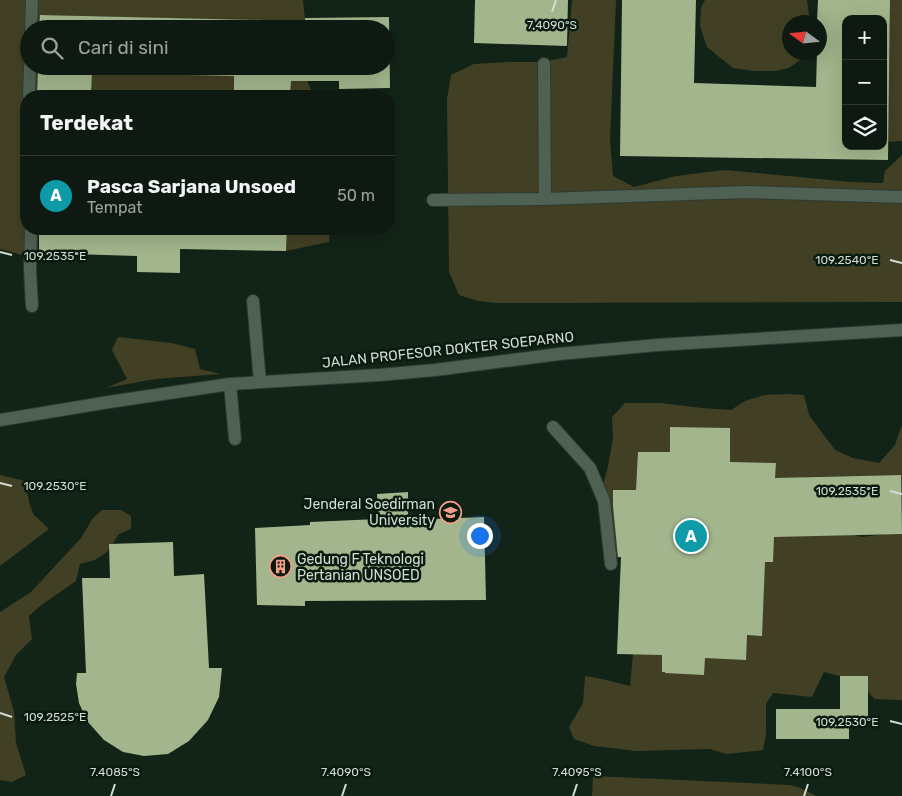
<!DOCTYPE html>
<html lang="id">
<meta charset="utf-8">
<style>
:root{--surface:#0e1a11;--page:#1c271f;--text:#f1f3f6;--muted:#9ba19f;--line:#2e3831;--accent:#0f766e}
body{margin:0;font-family:Rubik,sans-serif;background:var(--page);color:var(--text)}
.controls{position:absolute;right:15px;top:15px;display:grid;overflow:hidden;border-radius:10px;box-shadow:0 5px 20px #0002}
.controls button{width:45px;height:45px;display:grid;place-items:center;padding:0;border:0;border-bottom:1px solid var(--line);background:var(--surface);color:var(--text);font:25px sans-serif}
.compass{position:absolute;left:782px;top:15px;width:45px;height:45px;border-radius:50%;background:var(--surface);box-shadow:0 5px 20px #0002;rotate:285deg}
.you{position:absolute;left:479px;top:535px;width:18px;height:18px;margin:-12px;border:4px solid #fff;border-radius:50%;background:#1a73e8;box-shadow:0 0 0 8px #1a73e833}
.badge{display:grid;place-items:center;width:32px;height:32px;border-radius:50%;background:var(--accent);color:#fff;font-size:16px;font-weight:700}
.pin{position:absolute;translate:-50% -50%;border:2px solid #fff;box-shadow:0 1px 5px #0006}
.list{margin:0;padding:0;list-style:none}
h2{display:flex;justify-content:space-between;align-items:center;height:65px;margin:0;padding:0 20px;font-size:21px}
h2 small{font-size:16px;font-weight:400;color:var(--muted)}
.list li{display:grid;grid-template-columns:32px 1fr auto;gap:15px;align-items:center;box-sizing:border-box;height:80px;padding:0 20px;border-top:1px solid var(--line)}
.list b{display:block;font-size:19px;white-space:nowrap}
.list p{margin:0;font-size:16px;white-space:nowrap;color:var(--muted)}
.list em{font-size:16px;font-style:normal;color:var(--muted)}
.icon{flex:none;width:28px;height:28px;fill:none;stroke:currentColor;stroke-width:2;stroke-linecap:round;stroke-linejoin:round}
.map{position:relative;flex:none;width:902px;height:796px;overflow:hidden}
.search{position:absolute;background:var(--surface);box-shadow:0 5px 20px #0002;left:20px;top:20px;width:375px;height:55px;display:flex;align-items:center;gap:12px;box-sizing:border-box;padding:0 18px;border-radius:28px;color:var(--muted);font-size:19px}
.panel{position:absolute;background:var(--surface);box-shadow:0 5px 20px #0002;left:20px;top:90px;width:375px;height:145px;border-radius:20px}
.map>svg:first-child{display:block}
.green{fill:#424024;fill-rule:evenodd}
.building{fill:#a2b58c;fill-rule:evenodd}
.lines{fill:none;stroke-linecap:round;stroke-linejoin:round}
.lane-casing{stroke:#2f3a31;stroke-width:14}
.secondary-casing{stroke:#2f3a31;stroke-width:14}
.lane{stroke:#4e6152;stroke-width:12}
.secondary{stroke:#4e6152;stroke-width:12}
.ticks{fill:none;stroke:#d1dcd3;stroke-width:2}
.labels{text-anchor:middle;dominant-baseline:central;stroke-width:5;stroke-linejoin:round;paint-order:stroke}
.street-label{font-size:14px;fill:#d1dcd3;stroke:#091a0e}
.poi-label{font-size:14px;fill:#d1dcd3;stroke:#091a0e;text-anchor:end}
.ticks-label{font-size:12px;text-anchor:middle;fill:#d1dcd3;stroke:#091a0e;stroke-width:5;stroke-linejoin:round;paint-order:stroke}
</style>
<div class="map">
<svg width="902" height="796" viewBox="0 0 902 796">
<rect width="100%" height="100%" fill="#122317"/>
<g class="green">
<path d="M 0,0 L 303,0 L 306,29 L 292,21 L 40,15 L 39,29 L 29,29 L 29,66 L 38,66 L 37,96 L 26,96 L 26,229 L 38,229 L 37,259 L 0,249 Z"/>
<path d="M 572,0 L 616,0 L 610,139 L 613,176 L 634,187 L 676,176 L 725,170 L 851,182 L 883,183 L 885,171 L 902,155 L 902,302 L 497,303 L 478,301 L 459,295 L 449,272 L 447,99 L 451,75 L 474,64 L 509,62 L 542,62 L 567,57 Z"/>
<path d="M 705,0 L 807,0 L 810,22 L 790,22 L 790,52 L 805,53 L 803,58 L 789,68 L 775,71 L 754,71 L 733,68 L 707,47 L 700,26 L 701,8 Z"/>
<path d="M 890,0 L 902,0 L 902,141 L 888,142 Z"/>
<path d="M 291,66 L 306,66 L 307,81 L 312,92 L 313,96 L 290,96 Z"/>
<path d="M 92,73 L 234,76 L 234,96 L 91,96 Z"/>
<path d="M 287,229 L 330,229 L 329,242 L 286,251 Z"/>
<path d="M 118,337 L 172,343 L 195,349 L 200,369 L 220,374 L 155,379 L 106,388 L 127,379 L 112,350 Z"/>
<path d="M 788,394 L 804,395 L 809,415 L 835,450 L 853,458 L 879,463 L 895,445 L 902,425 L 902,700 L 875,699 L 868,692 L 867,676 L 840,676 L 824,672 L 812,697 L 773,693 L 766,704 L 766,734 L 763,750 L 727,754 L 709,749 L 636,751 L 594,746 L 574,739 L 569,727 L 583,703 L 585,676 L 602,679 L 630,686 L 633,654 L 617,654 L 620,574 L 653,559 L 611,557 L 612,516 L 605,503 L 603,485 L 608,466 L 613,438 L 612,417 L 625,403 L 661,403 L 702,408 L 731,410 L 745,401 L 764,395 ZM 901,475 L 898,532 L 862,537 L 825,527 L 807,477 Z"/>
<path d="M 0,475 L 25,481 L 29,502 L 33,514 L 49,529 L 0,566 Z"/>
<path d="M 102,510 L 121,510 L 131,516 L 131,529 L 119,534 L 107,552 L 95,560 L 80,564 L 76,581 L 40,606 L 29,616 L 32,639 L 16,655 L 4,677 L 14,712 L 16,743 L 26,775 L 12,782 L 0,780 L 0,612 L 31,592 L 81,538 L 93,518 Z"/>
<path d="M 593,776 L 790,785 L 798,787 L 817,796 L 592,796 Z"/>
</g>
<g class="building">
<path d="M 475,0 L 568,0 L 567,46 L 474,43 Z"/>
<path d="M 622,0 L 696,0 L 694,83 L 816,87 L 817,52 L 820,52 L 820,22 L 817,22 L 818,0 L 890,0 L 888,160 L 620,156 ZM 846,19 L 883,19 L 883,146 L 846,146 Z"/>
<path d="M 40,15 L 305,21 L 305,18 L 389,17 L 390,88 L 339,89 L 339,81 L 291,81 L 290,96 L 234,96 L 234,76 L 92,73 L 91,96 L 37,96 L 38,66 L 386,66 L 386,29 L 39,29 Z"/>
<path d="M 39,229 L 287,229 L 286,251 L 180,249 L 180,273 L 137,272 L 137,256 L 39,253 Z"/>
<path d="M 670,427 L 730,428 L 730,462 L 776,463 L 775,478 L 901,475 L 902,534 L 774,537 L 773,562 L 765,562 L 762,636 L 747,635 L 746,660 L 705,658 L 704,675 L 665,673 L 665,672 L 662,672 L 662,655 L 617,654 L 621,557 L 618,557 L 613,506 L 613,490 L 636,490 L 638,452 L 670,452 Z"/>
<path d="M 408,492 L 408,520 L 484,517 L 486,600 L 305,601 L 305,606 L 257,605 L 255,528 L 310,525 L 310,522 L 378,519 L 377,494 Z"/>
<path d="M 173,542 L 174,576 L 204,574 L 209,668 L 222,668 L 219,697 L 208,720 L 189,741 L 168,754 L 144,756 L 123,752 L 104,740 L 87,721 L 79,703 L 76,684 L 77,673 L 86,673 L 82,578 L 110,578 L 109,544 Z"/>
<path d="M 840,676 L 868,676 L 868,717 L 849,717 L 849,739 L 776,739 L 776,709 L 840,709 Z"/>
</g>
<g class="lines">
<defs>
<g id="lane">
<path d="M 31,29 L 32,0"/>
<path d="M 544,64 L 545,199"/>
<path d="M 29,96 L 30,66"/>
<path d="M 433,200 L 545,199 L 746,192 L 902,197"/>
<path d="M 31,229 L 30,270 L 32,306"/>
<path d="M 253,301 L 260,382"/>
<path d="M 230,384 L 235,439"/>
<path d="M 553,427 L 590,468 L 604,501 L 611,564"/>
</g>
<path id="secondary" d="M 0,420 L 109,402 L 230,384 L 379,375 L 435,370 L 559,354 L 657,345 L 902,330"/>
</defs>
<use href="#lane" class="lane-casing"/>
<use href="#secondary" class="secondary-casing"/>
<use href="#lane" class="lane"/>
<use href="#secondary" class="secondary"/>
</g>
<path class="ticks" d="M 552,12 L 556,0M 0,252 L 12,255M 890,260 L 902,263M 0,483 L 12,486M 890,491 L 902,494M 0,713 L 12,717M 890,721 L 902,724M 111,796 L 115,784M 342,796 L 346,784M 573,796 L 577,784M 804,796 L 808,784"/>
<defs>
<symbol id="university-ring" viewBox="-11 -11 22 22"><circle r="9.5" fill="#091a0e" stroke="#f49e8a" stroke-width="1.5"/><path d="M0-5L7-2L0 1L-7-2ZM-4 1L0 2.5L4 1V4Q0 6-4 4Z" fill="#f49e8a"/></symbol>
<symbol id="building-ring" viewBox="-11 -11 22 22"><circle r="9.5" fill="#091a0e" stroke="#f49e8a" stroke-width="1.5"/><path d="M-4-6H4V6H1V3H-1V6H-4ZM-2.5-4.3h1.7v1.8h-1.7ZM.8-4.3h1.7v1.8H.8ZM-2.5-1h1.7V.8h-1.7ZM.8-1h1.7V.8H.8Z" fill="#f49e8a"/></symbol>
</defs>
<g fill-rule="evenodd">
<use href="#university-ring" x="438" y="500" width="25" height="25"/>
<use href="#building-ring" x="268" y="554" width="25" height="25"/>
</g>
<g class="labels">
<g class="street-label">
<text transform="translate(448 350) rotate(-6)">JALAN PROFESOR DOKTER SOEPARNO</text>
</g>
<g class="poi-label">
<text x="435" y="504">Jenderal Soedirman<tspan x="435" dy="16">University</tspan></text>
<text x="297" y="559" text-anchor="start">Gedung F Teknologi<tspan x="297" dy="16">Pertanian UNSOED</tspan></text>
</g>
</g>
<g class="ticks-label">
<text x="552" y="29">7.4090°S</text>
<text x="55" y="260">109.2535°E</text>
<text x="847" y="264">109.2540°E</text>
<text x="55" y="490">109.2530°E</text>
<text x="847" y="495">109.2535°E</text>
<text x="55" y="721">109.2525°E</text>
<text x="847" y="726">109.2530°E</text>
<text x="115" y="776">7.4085°S</text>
<text x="346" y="776">7.4090°S</text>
<text x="577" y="776">7.4095°S</text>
<text x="808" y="776">7.4100°S</text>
</g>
</svg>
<div class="controls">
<button>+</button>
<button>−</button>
<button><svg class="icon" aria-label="layers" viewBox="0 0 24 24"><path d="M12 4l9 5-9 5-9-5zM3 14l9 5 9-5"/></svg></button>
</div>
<svg class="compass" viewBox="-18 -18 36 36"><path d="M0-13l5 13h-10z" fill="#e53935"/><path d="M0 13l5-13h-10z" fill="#9ba19f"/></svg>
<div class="you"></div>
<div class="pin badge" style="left:691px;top:536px;background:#0f9aa8">A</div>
<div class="search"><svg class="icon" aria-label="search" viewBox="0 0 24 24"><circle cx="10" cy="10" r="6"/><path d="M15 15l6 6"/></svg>Cari di sini</div>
<section class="panel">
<h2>Terdekat<small></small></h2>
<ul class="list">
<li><span class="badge" style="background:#0f9aa8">A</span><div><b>Pasca Sarjana Unsoed</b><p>Tempat</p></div><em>50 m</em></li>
</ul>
</section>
</div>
